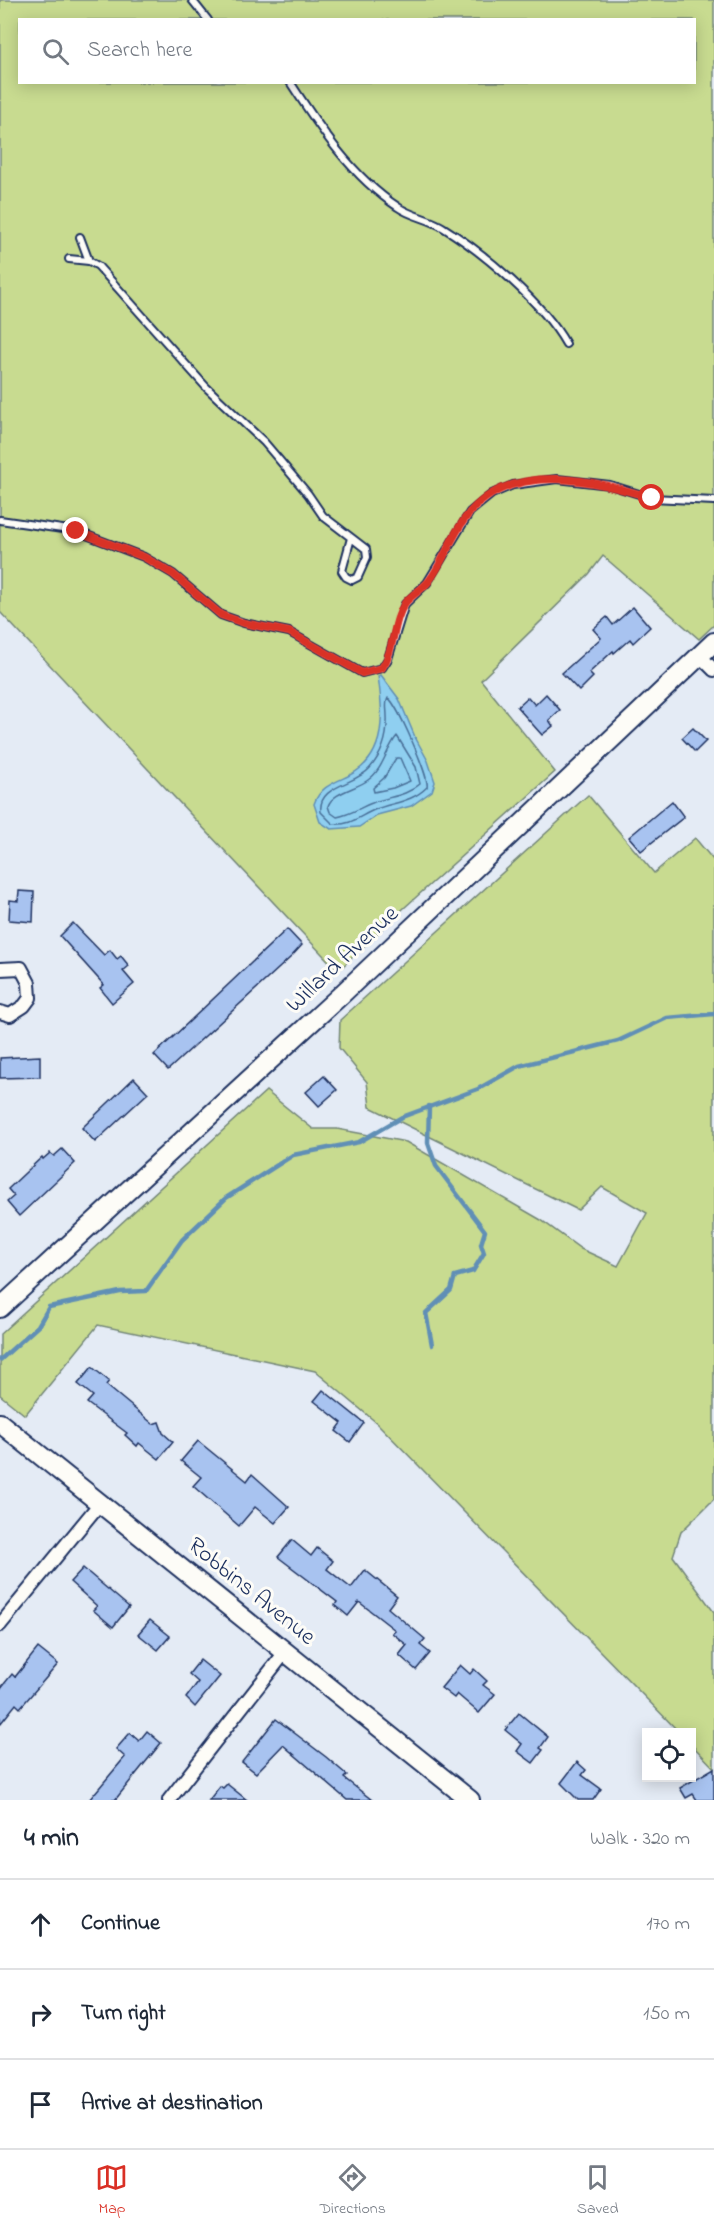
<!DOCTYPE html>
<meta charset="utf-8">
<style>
:root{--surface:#fff;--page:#f2f2f3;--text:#1f2937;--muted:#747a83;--line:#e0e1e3;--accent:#d93025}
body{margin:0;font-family:"Indie Flower",sans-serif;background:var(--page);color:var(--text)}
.controls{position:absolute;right:18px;bottom:18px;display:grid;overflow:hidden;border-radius:0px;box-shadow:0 3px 15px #0003}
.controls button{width:54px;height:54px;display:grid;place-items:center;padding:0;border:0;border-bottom:2px solid var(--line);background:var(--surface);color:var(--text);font:30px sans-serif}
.stop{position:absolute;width:18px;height:18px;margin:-14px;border:4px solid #d93025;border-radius:50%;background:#fff}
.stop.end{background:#d93025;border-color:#fff;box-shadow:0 2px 6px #0008}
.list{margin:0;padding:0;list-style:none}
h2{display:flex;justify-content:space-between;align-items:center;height:78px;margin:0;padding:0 24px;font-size:26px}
h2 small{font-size:20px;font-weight:400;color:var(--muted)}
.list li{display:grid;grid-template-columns:39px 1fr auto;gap:18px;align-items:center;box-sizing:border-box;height:90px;padding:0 24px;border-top:2px solid var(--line)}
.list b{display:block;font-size:22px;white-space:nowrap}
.list em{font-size:20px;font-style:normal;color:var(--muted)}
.icon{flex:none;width:33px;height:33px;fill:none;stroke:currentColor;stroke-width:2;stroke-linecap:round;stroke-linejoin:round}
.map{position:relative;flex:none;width:714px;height:1800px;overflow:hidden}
.search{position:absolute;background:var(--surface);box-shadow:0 3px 15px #0003;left:18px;right:18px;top:18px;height:66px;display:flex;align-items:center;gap:15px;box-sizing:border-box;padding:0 21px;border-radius:0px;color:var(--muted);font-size:22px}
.sheet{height:348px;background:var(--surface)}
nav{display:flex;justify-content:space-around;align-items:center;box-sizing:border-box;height:84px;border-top:2px solid var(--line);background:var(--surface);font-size:16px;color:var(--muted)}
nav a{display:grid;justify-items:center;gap:3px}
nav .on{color:var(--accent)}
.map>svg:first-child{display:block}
.green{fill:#c8db90;stroke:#728577;stroke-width:1.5;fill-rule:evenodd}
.water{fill:#8fcff0;stroke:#618fb6;stroke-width:1.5}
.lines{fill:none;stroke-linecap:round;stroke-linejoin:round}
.shore{stroke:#496f98;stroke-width:1.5}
.stream{stroke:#618fb6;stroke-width:4.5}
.building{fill:#a8c3f0;stroke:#1b2f5e;stroke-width:1.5}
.lane-casing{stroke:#1b2f5e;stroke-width:10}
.street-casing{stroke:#1b2f5e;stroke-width:16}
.secondary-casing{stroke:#1b2f5e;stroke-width:22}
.lane{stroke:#fdfcf7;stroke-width:6}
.street{stroke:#fdfcf7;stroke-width:12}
.secondary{stroke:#fdfcf7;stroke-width:18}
.route{stroke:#d93025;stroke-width:8}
.labels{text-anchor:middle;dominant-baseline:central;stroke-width:6;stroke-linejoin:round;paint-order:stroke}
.street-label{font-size:24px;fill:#1b2f5e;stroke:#fdfcf7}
</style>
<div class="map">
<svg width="714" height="1800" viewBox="0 0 714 1800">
<rect width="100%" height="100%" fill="#e4ebf5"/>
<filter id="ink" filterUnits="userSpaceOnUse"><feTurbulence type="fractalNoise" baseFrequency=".0167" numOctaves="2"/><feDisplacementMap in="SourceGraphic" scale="12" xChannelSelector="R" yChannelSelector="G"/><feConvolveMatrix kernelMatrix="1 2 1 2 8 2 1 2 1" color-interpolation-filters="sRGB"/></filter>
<g filter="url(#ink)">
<g class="green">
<path d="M 0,0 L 714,0 L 714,625 L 699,639 L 603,556 L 589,574 L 481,680 L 555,772 L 404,908 L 338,971 L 0,612 ZM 20,20 L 694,20 L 694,82 L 20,82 Z"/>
<path d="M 588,795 L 654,873 L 695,838 L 714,861 L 714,1499 L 681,1532 L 673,1556 L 714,1612 L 714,1768 L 692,1745 L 692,1732 L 679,1732 L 378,1424 L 315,1371 L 98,1325 L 25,1415 L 0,1395 L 0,1334 L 266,1091 L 313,1129 L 337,1129 L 406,1142 L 541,1220 L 581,1249 L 618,1266 L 647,1213 L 602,1187 L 578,1210 L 370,1107 L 367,1082 L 339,1048 L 340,1020 Z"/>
</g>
<path class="water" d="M 381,675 L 399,699 L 415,737 L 428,761 L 435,782 L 432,791 L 411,806 L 377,815 L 359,827 L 331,829 L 320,822 L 314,804 C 320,787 333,783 348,776 C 388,757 383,713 378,676 Z"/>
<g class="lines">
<g class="shore">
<path d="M 388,698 C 396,701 430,778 427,787 C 411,803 393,802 374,810 C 360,816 350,826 333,824 L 321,812 C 317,785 356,785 370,768 C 383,753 388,736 387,716 C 387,709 385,703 388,698 Z"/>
<path d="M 397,736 L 416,767 L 420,784 C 405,797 389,796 372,803 C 359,808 352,814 337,817 L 330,812 L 328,806 C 333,792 356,789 368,780 C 383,770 386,749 397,736 Z"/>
<path d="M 396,758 L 400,758 L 410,781 L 393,788 L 374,792 L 373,788 L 384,778 Z"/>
</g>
<g class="stream">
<path d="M 429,1106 L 428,1143 L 436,1166 L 485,1231 L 481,1244 L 484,1253 L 473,1271 L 455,1276 L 451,1290 L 426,1313 L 432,1345"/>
<path d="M 0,1360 L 38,1326 L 49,1307 L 120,1292 L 146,1291 L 182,1240 L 226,1198 L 293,1155 L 359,1142 L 402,1117 L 478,1089 L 519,1066 L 618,1041 L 667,1018 L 714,1014"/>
</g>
</g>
<g class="building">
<path d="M 633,607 L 650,627 L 633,643 L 630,639 L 614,653 L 613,651 L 589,673 L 593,677 L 579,691 L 562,673 L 601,638 L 593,629 L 607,617 L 613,625 Z"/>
<path d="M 546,694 L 560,710 L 549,720 L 553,726 L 542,735 L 517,707 L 528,697 L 535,705 Z"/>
<path d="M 693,728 L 706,741 L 695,752 L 682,738 Z"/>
<path d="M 672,801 L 684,817 L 641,851 L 629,837 Z"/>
<path d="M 19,891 L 34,892 L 33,922 L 9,920 L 10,900 L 18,901 Z"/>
<path d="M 73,923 L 104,955 L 110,950 L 117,959 L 121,956 L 129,966 L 123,971 L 134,984 L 112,1003 L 100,988 L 104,985 L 60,936 Z"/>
<path d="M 287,929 L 302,945 L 291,957 L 168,1070 L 154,1055 Z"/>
<path d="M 40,1056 L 40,1077 L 0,1078 L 0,1058 Z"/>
<path d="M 324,1076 L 337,1090 L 319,1106 L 306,1092 Z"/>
<path d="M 134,1078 L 148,1093 L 95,1142 L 82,1128 Z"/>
<path d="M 62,1149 L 75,1163 L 19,1216 L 7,1202 L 14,1196 L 8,1189 L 42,1157 L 43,1159 L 50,1153 L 54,1156 Z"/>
<path d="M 92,1367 L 109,1381 L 106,1385 L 153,1424 L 159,1422 L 163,1433 L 173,1442 L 159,1459 L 139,1443 L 137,1446 L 125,1435 L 127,1433 L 87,1403 L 93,1396 L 78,1384 Z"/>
<path d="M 323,1390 L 364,1423 L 350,1442 L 336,1431 L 342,1423 L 314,1401 Z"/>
<path d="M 198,1441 L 247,1481 L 252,1474 L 289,1507 L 275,1523 L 255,1507 L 239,1526 L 193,1486 L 201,1477 L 181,1461 Z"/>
<path d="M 292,1540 L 311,1556 L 317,1548 L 333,1561 L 327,1569 L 351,1588 L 365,1570 L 397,1596 L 388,1608 L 425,1639 L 420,1645 L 430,1653 L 416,1670 L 399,1655 L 407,1645 L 392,1633 L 395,1630 L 359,1602 L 348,1616 L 335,1605 L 337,1602 L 278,1557 Z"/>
<path d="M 83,1568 L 129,1607 L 113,1627 L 93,1610 L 97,1606 L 70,1582 Z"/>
<path d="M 150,1620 L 170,1636 L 158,1650 L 138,1634 Z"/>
<path d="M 38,1648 L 58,1664 L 20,1708 L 16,1704 L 0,1724 L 0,1689 L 12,1674 L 15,1677 Z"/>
<path d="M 200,1660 L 220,1676 L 195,1707 L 186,1698 L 198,1682 L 189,1674 Z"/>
<path d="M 460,1665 L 470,1674 L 474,1669 L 487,1681 L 483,1685 L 495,1694 L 479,1713 L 457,1694 L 454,1698 L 441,1688 Z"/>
<path d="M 519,1713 L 548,1737 L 540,1748 L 543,1750 L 533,1763 L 517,1751 L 522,1744 L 505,1730 Z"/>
<path d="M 276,1719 L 326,1757 L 347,1775 L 344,1778 L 372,1800 L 347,1800 L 283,1745 L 256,1773 L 242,1762 Z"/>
<path d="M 147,1731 L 161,1743 L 115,1800 L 89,1800 L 125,1757 L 116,1749 L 130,1733 L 139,1741 Z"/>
<path d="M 577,1762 L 586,1770 L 582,1775 L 601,1789 L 593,1800 L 578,1800 L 561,1783 Z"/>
<path d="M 714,1768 L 714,1800 L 697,1800 L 693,1794 L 686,1798 L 680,1788 Z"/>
<path d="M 227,1784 L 247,1800 L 209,1800 L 220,1786 L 223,1788 Z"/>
</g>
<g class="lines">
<defs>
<g id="lane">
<path d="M 192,0 L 208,20"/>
<path d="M 290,82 C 319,127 352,177 398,207 C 412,217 429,218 444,228 C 484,253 543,303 566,344"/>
<path d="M 80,237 L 89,261"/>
<path d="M 69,259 L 89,261 L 98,266 L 206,387 L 264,442 L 308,494 L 323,516 L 366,549 L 367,557 L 358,577 L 352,580 L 346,577 L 342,571 L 351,538"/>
<path d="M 0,520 L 76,531 L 144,557 L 173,574 L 221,615 L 244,623 L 289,632 L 362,673 L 382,668 L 388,659 L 405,604 L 427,583 L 470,512 L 492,494 L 513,485 L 557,479 L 610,485 L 652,498 L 714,501"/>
</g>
<g id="street">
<path d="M 699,655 L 714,670"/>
<path d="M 0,969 L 21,968 L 29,983 L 30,998 L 24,1006 L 10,1015 L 0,1012"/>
<path d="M 0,1625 L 101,1502"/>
<path d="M 169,1800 L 286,1651"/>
</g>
<g id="secondary">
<path d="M 0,1308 L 341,995 L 714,642"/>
<path d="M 0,1423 L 470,1800"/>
</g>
</defs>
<use href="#lane" class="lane-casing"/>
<use href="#street" class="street-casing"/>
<use href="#secondary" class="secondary-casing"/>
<use href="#lane" class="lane"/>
<use href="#street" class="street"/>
<use href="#secondary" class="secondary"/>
</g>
</g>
<g class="lines" filter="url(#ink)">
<path class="route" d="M 76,531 L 144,557 L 173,574 L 221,615 L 244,623 L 289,632 L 362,673 L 382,668 C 395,649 392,622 405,603 C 411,595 422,590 429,581 C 445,560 452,532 471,511 C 517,460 596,481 652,498"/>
</g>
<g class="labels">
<g class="street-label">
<text transform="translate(343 960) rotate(-43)">Willard Avenue</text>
<text transform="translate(251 1592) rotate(39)">Robbins Avenue</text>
</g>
</g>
</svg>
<div class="controls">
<button><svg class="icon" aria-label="locate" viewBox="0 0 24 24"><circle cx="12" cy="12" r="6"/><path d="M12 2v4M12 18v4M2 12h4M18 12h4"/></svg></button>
</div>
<div class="stop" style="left:652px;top:498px"></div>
<div class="stop end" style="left:76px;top:531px"></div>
<div class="search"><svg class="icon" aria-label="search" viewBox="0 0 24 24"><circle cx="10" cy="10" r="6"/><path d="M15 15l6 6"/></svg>Search here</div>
</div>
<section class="sheet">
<h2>4 min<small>Walk · 320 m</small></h2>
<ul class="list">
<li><svg class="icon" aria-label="ahead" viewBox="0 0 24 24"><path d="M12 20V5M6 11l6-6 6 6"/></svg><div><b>Continue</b></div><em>170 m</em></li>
<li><svg class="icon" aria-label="right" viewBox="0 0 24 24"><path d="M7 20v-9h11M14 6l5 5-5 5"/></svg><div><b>Turn right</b></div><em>150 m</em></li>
<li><svg class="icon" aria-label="arrive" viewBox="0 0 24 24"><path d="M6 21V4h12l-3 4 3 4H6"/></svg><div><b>Arrive at destination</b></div></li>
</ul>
</section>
<nav>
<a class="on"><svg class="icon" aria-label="map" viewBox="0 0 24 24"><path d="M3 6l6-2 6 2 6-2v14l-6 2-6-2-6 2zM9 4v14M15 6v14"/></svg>Map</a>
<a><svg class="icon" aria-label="directions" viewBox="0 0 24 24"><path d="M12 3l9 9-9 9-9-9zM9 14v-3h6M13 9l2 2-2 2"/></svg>Directions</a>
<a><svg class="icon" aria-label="saved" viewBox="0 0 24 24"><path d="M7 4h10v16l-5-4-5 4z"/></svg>Saved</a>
</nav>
